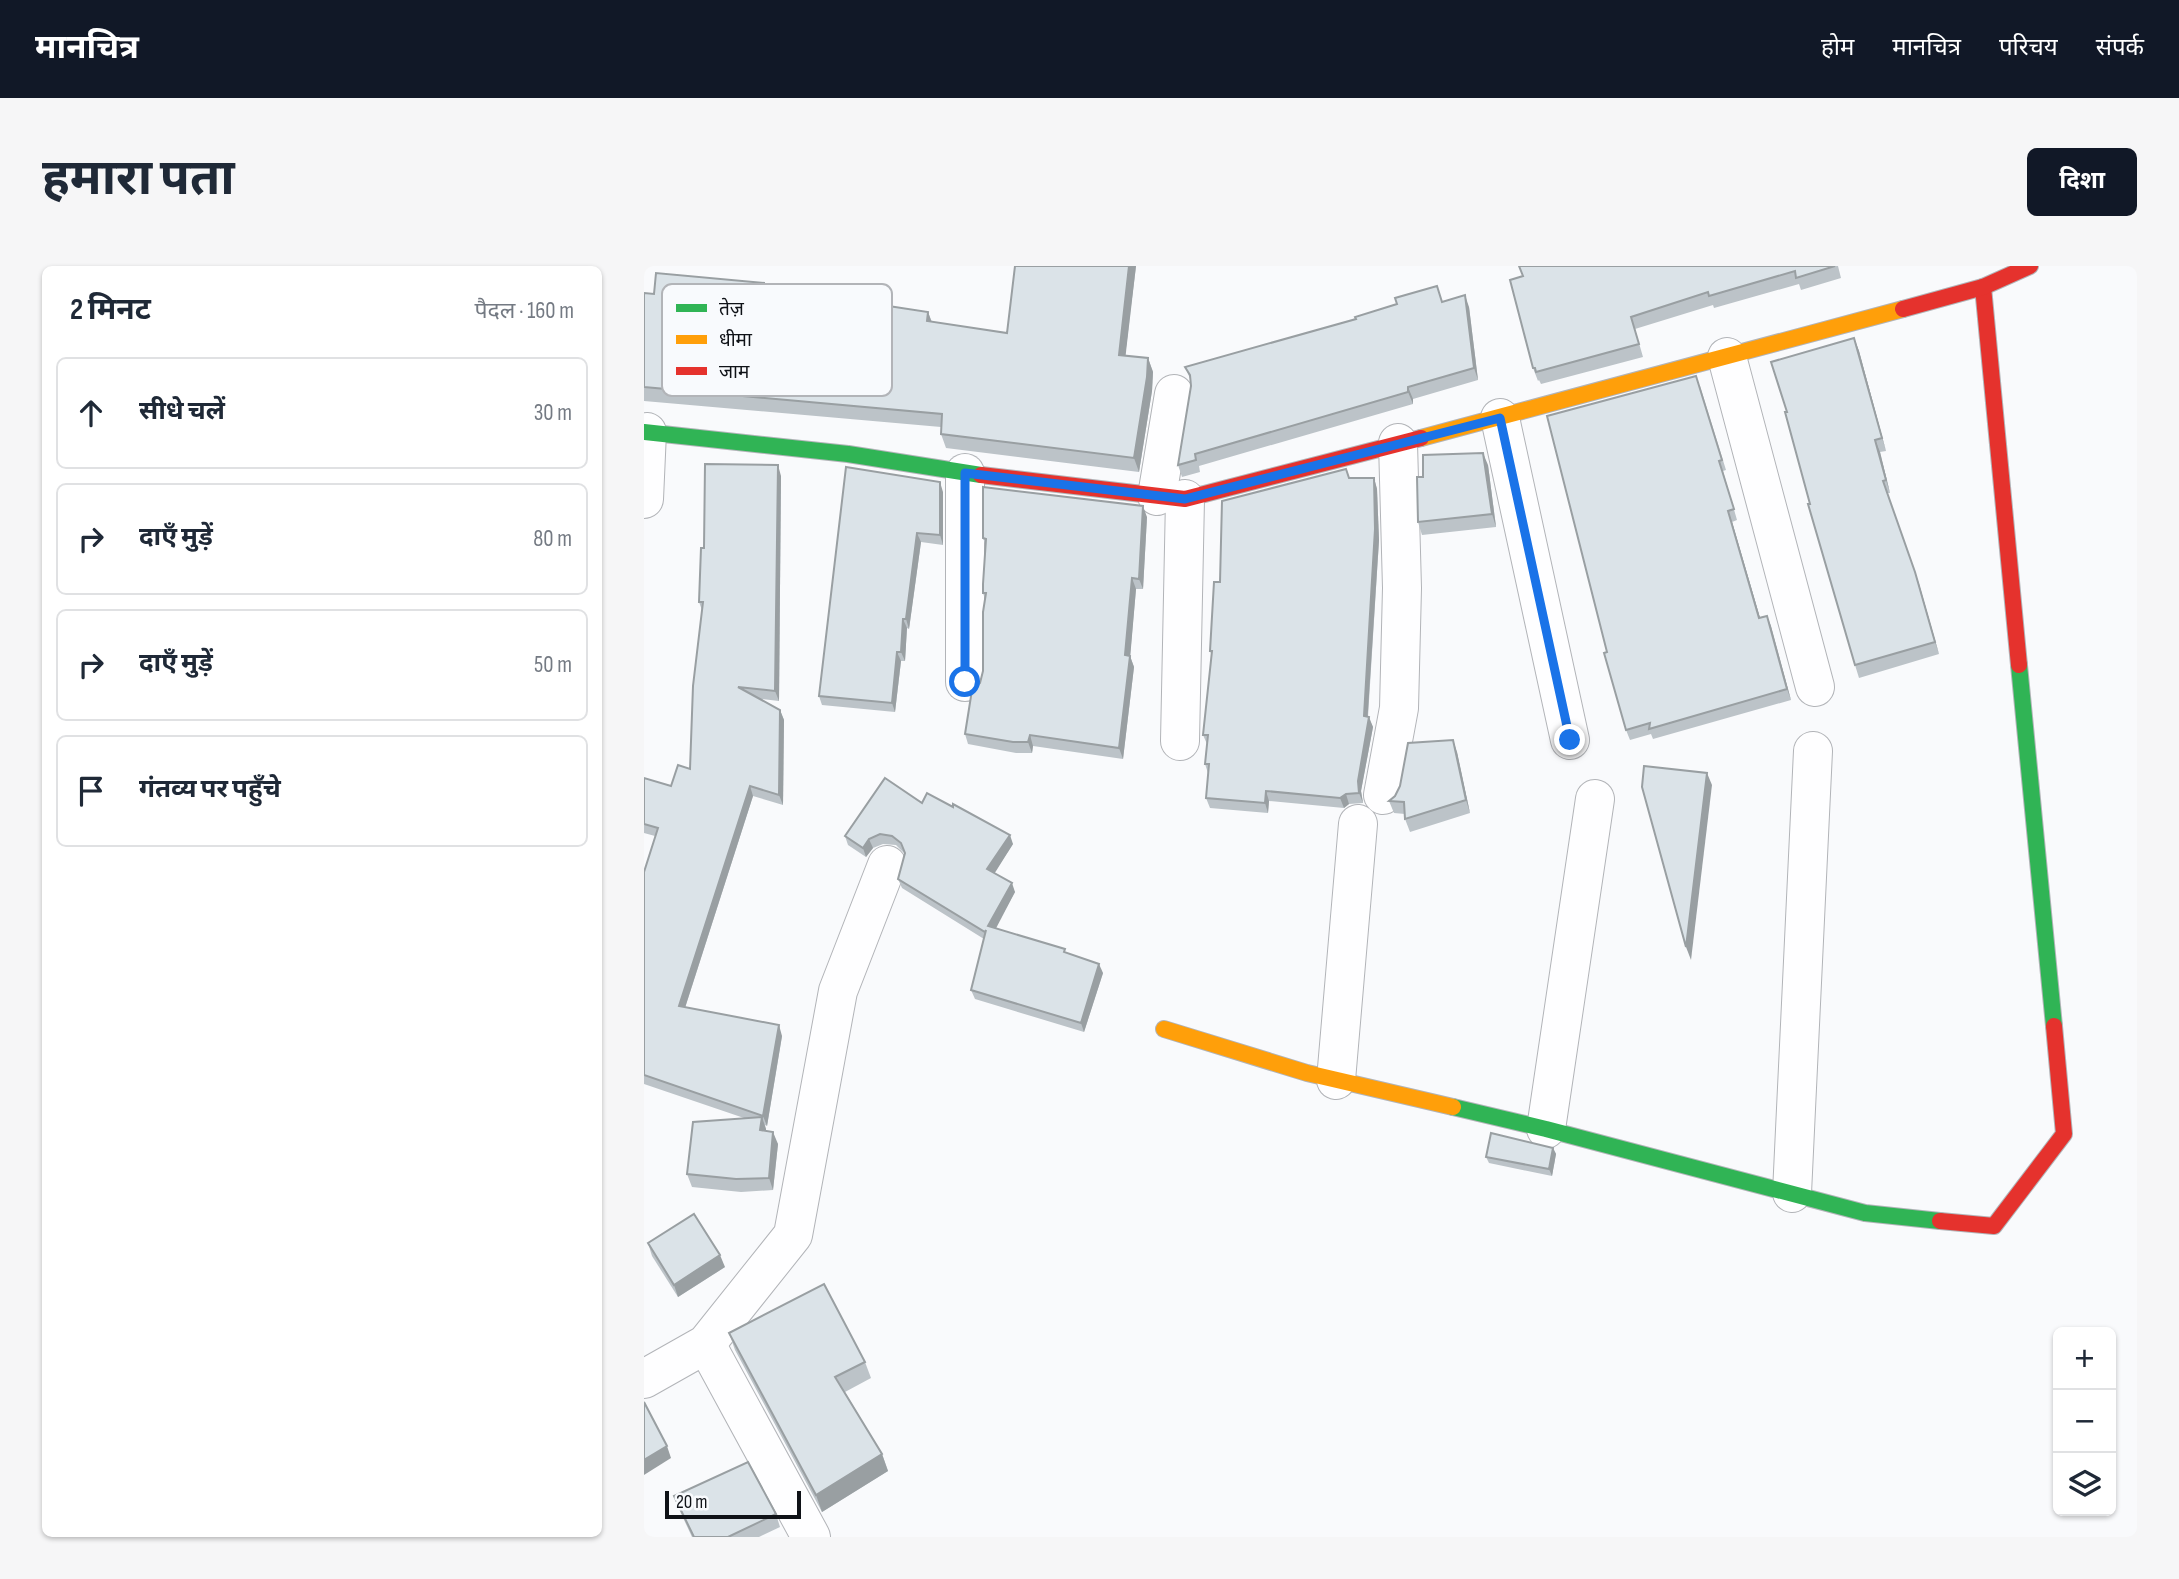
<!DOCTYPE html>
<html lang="hi">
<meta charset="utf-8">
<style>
:root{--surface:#fff;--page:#f6f6f7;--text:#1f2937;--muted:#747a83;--line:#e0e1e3;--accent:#111827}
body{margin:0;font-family:"Sofia Sans Condensed","Noto Sans Devanagari",sans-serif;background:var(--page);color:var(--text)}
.controls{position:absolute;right:21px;bottom:21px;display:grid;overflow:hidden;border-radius:10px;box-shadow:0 2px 5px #0004}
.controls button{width:63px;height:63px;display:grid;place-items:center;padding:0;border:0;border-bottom:2px solid var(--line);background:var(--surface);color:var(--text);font:35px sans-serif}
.scale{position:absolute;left:21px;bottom:18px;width:136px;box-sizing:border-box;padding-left:7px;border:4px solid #0f1217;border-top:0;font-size:19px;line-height:24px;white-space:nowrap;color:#0f1217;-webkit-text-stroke:5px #f8fafd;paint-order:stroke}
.stop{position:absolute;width:21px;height:21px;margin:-16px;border:5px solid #1a73e8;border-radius:50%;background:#fff}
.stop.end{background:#1a73e8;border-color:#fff;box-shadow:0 2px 7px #0008}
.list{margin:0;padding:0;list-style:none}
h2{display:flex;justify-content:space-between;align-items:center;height:91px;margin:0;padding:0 28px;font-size:30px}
h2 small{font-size:23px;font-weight:400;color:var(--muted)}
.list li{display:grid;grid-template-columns:46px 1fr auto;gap:21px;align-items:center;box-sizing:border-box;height:112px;margin:0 14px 14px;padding:0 14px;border:2px solid var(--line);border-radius:10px}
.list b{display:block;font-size:26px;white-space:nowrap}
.list em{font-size:23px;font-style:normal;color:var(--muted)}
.icon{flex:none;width:38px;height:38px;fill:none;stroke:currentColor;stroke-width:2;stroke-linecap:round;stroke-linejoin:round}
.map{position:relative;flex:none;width:1493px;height:1271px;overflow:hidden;border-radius:10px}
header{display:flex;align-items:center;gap:42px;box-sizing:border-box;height:98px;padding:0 35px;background:var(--accent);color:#fff}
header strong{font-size:33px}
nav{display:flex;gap:38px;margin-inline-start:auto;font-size:24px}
.intro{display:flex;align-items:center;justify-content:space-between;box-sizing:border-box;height:168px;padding:0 42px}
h1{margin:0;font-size:49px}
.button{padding:18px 32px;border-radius:10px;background:var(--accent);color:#fff;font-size:24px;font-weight:700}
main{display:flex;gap:42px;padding:0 42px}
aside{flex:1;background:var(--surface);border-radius:10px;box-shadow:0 2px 5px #0004}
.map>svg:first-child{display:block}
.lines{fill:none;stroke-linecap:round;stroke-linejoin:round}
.street-casing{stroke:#b2b4b8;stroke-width:40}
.fast-casing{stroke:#b2b4b8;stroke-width:18}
.slow-casing{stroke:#b2b4b8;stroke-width:18}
.jam-casing{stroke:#b2b4b8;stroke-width:18}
.street{stroke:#fefeff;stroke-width:38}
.fast{stroke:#30b455;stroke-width:16}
.slow{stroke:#ff9f0a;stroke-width:16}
.jam{stroke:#e5322d;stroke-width:16}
.wall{fill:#bcc3c8}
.shaded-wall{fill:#999fa2}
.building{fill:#dbe3e8;stroke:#999fa2;stroke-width:2}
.route{stroke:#1a73e8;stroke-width:9}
.key{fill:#f8fafd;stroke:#b2b4b8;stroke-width:2}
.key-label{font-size:19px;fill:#0f1217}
</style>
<header>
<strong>मानचित्र</strong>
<nav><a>होम</a><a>मानचित्र</a><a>परिचय</a><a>संपर्क</a></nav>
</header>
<div class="intro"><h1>हमारा पता</h1><a class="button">दिशा</a></div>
<main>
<aside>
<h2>2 मिनट<small>पैदल · 160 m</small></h2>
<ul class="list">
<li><svg class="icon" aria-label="ahead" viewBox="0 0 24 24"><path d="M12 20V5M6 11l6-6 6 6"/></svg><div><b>सीधे चलें</b></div><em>30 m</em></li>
<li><svg class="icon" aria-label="right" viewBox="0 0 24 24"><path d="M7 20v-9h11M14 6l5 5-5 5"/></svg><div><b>दाएँ मुड़ें</b></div><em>80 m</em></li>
<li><svg class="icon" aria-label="right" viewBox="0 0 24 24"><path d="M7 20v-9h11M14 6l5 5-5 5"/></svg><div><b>दाएँ मुड़ें</b></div><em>50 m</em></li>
<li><svg class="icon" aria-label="arrive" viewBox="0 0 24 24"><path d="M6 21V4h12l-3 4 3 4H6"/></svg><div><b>गंतव्य पर पहुँचे</b></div></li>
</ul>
</aside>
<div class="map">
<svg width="1493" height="1271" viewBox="0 0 1493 1271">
<rect width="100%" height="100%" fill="#f9fafc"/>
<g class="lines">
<defs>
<g id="street">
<path d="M 1083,91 L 1171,421"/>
<path d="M 856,152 L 926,474"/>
<path d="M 321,207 L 321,416"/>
<path d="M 513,230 L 530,128"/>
<path d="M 0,233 L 3,166"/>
<path d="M 536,475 L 541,233"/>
<path d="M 739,529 L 755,442 L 758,322 L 754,177"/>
<path d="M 692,814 L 714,558"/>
<path d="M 902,863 L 951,533"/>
<path d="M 1148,927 L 1169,485"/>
<path d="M 62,1078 L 167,1271"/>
<path d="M 0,1113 L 62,1078 L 149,969 L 194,725 L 243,599"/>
</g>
<g id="fast">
<path d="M 0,166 L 204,188 L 337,209"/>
<path d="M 1375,399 L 1410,760"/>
<path d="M 809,841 L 902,863 L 1221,947 L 1296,955"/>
</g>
<g id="slow">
<path d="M 777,172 L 1259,43"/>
<path d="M 520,763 L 663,807 L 809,841"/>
</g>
<g id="jam">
<path d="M 1339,21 L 1375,399"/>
<path d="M 1259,43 L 1339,21 L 1386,0"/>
<path d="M 337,209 L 541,233 L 777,172"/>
<path d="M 1296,955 L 1350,960 L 1420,868 L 1410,760"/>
</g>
</defs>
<use href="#street" class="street-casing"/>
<use href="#fast" class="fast-casing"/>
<use href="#slow" class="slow-casing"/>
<use href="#jam" class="jam-casing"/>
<use href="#street" class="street"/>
<use href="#fast" class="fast"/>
<use href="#slow" class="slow"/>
<use href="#jam" class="jam"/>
</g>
<g class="wall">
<path d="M 371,0 L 492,0 L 481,90 L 504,92 L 509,106 L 508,125 L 495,206 L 302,182 L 297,168 L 297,161 L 0,135 L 0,27 L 10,28 L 120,17 L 125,30 L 125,38 L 203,45 L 284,46 L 288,56 L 363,67 Z"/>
<path d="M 875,0 L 1194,0 L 1197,12 L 1157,24 L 1155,18 L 1070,42 L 1069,39 L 991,63 L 999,91 L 897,118 L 895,114 L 894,115 L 889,102 L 879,10 Z"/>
<path d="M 799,35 L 825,41 L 834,114 L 769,133 L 769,138 L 555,200 L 556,206 L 538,211 L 534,199 L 547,120 L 547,115 L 541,101 L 712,53 Z"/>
<path d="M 1210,72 L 1215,85 L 1242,185 L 1236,186 L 1246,227 L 1243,227 L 1275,318 L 1295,388 L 1215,412 L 1211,399 L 1166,238 L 1143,146 Z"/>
<path d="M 1056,120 L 1082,204 L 1079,205 L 1093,254 L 1088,256 L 1116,352 L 1123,350 L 1147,434 L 1009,473 L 1007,468 L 986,474 L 982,464 L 963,386 Z"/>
<path d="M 844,199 L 852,261 L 778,269 L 774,256 Z"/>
<path d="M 702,203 L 705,212 L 730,212 L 733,223 L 735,274 L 724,451 L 729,461 L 717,525 L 719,537 L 705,538 L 700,542 L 625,535 L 624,547 L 566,542 L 562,532 L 564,507 L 561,498 L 563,478 L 559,469 L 568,390 L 566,385 L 576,316 Z"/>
<path d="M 137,210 L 135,435 L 117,433 L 136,444 L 140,454 L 139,539 L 109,530 L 41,742 L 138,770 L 123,860 L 121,859 L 122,865 L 134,878 L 129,924 L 97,926 L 48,921 L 43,908 L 100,852 L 0,818 L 0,606 L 11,570 L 0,567 L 0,512 L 27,520 L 46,503 L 58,344 L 55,336 L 60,282 Z"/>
<path d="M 299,226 L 299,279 L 277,276 L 265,363 L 263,362 L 261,395 L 257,395 L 251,446 L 178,439 L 175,430 Z"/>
<path d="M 503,251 L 499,323 L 492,323 L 486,390 L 490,401 L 479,493 L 389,480 L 388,487 L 372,487 L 324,478 L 321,468 L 339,405 L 341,333 L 339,327 L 342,280 L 339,272 Z"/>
<path d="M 813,486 L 826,547 L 766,566 L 761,553 L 761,548 L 750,547 L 745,535 Z"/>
<path d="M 278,537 L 369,578 L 350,607 L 371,626 L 351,662 L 423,687 L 459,707 L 440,766 L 331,733 L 327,724 L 340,673 L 258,622 L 254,613 L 261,588 L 252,579 L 239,578 L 229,582 L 222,591 L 204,579 L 201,570 Z"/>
<path d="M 909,882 L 912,888 L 908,910 L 845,897 L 842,891 Z"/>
<path d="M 4,977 L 81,1001 L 34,1031 L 8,990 Z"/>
<path d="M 85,1067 L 221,1096 L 227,1112 L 201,1126 L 238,1188 L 244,1205 L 178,1246 L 91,1084 Z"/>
<path d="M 30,1230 L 132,1248 L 136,1261 L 115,1271 L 48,1271 L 35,1243 Z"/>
</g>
<g class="shaded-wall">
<path d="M 485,0 L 492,0 L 480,103 L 475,89 Z"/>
<path d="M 120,17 L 125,30 L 124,51 L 119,37 Z"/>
<path d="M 821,29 L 825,41 L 834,114 L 830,102 Z"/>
<path d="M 284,46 L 289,60 L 283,55 Z"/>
<path d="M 1210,72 L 1215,85 L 1242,185 L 1238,172 Z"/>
<path d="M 504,92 L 509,106 L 508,125 L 495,206 L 490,192 Z"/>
<path d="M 764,121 L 769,133 L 769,138 L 764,126 Z"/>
<path d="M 1231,174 L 1236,186 L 1246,227 L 1242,214 Z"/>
<path d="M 839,187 L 844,199 L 852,261 L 848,248 Z"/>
<path d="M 134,199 L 137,210 L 135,435 L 131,425 Z"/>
<path d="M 730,212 L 733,223 L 735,274 L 723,460 L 720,450 Z"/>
<path d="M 296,216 L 299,226 L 299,279 L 296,269 Z"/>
<path d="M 1243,227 L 1275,318 L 1295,388 L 1291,376 Z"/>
<path d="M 499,240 L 503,251 L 499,323 L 495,313 Z"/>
<path d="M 1084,245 L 1088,256 L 1119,362 L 1115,352 Z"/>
<path d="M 273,267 L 277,276 L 265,363 L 262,353 Z"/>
<path d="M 488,312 L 492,323 L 486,393 L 486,390 L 490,401 L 479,493 L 475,482 L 481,389 Z"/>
<path d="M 1123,350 L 1127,360 L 1147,434 L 1143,423 Z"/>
<path d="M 259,353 L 263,362 L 261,395 L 257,386 Z"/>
<path d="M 253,386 L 257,395 L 251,446 L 248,437 Z"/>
<path d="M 136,444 L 140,454 L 139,539 L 135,529 Z"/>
<path d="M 725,451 L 729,461 L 717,525 L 719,537 L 715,527 L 714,515 Z"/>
<path d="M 386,469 L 389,480 L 388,487 L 384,476 Z"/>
<path d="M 809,474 L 813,486 L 826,547 L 822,534 Z"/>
<path d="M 1063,507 L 1068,519 L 1047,694 L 1042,681 Z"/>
<path d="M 106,520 L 109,530 L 38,751 L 35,740 Z"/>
<path d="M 622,525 L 625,535 L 624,547 L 621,537 Z"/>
<path d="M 702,528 L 705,538 L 700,542 L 696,532 Z"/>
<path d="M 366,569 L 369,578 L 347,613 L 343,603 Z"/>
<path d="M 225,573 L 229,582 L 222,591 L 219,582 Z"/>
<path d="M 368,617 L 371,626 L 348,670 L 344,660 Z"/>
<path d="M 455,698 L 459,707 L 440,766 L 437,757 Z"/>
<path d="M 135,759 L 138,770 L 123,860 L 119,850 Z"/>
<path d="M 118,851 L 122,863 L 121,877 L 116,864 Z"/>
<path d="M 129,866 L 134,878 L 129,924 L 125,912 Z"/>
<path d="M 909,882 L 912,888 L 908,910 L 905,903 Z"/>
<path d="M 76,989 L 81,1001 L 34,1031 L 30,1019 Z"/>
<path d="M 23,1180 L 27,1192 L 0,1209 L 0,1194 Z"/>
<path d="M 238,1188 L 244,1205 L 178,1246 L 172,1229 Z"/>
</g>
<g class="building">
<path d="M 371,0 L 485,0 L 475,89 L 504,92 L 503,111 L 490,192 L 297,168 L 298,148 L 0,121 L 0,27 L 10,28 L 12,7 L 120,17 L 119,37 L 203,45 L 205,34 L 284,46 L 283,55 L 363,67 Z"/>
<path d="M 875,0 L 1191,0 L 1152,12 L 1151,5 L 1065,30 L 1064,26 L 987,51 L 995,78 L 892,106 L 891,102 L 889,102 L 866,14 L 879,10 Z"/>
<path d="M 793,20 L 798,36 L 821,29 L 830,102 L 764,121 L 764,126 L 551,188 L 552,194 L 534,199 L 547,120 L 546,109 L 541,101 L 712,53 L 711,51 L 753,38 L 751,32 Z"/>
<path d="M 1210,72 L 1238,172 L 1231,174 L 1242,214 L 1239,215 L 1271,306 L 1291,376 L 1211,399 L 1164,238 L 1166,238 L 1141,146 L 1143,146 L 1127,96 Z"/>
<path d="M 1052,110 L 1078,194 L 1075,195 L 1090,243 L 1084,245 L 1115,352 L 1123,350 L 1143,423 L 1005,463 L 1006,457 L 982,464 L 960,387 L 963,386 L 903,150 Z"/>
<path d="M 839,187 L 848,248 L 774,256 L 773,211 L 779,211 L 779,189 Z"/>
<path d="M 61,198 L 134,199 L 131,425 L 94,421 L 136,444 L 135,529 L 106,520 L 35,740 L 135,759 L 119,850 L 0,809 L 0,606 L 14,562 L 0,558 L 0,512 L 27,520 L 34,499 L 46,503 L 49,420 L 59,336 L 55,336 L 57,282 L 60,282 Z"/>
<path d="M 202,201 L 296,216 L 296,269 L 273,267 L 262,353 L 259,353 L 257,386 L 253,386 L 248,437 L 175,430 Z"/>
<path d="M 702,203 L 705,212 L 730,212 L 731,263 L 720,450 L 725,451 L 714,515 L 715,527 L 702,528 L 696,532 L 622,525 L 621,537 L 562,532 L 565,498 L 561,498 L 564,469 L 559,469 L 568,385 L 566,385 L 570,316 L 576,316 L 578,235 Z"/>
<path d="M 339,221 L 499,240 L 495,313 L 488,312 L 481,389 L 486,390 L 475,482 L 386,469 L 384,476 L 369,476 L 321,468 L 328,424 L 336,417 L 339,405 L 339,346 L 342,327 L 339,327 L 339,318 L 342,273 L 339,272 Z"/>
<path d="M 809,474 L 822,534 L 761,553 L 760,536 L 745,535 L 751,530 L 756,520 L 764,477 Z"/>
<path d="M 1000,500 L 1063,507 L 1042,681 L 998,521 Z"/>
<path d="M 241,512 L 278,537 L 283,527 L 309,541 L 309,538 L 366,569 L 343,603 L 368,617 L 344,660 L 421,683 L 420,686 L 455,698 L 437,757 L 327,724 L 342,664 L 341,666 L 254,613 L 261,587 L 257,577 L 248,570 L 236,568 L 225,573 L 219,582 L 201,570 Z"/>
<path d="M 118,851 L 116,864 L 129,866 L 125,912 L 92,913 L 43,908 L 49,856 Z"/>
<path d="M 847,867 L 909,882 L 905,903 L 842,891 Z"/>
<path d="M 50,948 L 76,989 L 30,1019 L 4,977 Z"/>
<path d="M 180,1018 L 221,1096 L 191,1111 L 238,1188 L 172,1229 L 85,1067 Z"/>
<path d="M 0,1136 L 23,1180 L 0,1194 Z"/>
<path d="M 104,1196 L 132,1248 L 84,1271 L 50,1271 L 30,1230 Z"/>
</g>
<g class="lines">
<path class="route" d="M 321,416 L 321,207 L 541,233 L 856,152 L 926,474"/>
</g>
<rect x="18" y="18" width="230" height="112" rx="10" class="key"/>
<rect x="32" y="38" width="31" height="8" fill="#30b455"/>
<rect x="32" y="69" width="31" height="9" fill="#ff9f0a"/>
<rect x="32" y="101" width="31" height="8" fill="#e5322d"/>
<g class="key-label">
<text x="75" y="49">तेज़</text>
<text x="75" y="80">धीमा</text>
<text x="75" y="112">जाम</text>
</g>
</svg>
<div class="controls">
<button>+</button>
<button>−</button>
<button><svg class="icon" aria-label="layers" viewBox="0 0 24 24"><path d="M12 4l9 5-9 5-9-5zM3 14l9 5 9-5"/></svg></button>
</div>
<div class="scale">20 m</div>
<div class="stop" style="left:321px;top:416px"></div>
<div class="stop end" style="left:926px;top:474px"></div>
</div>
</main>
